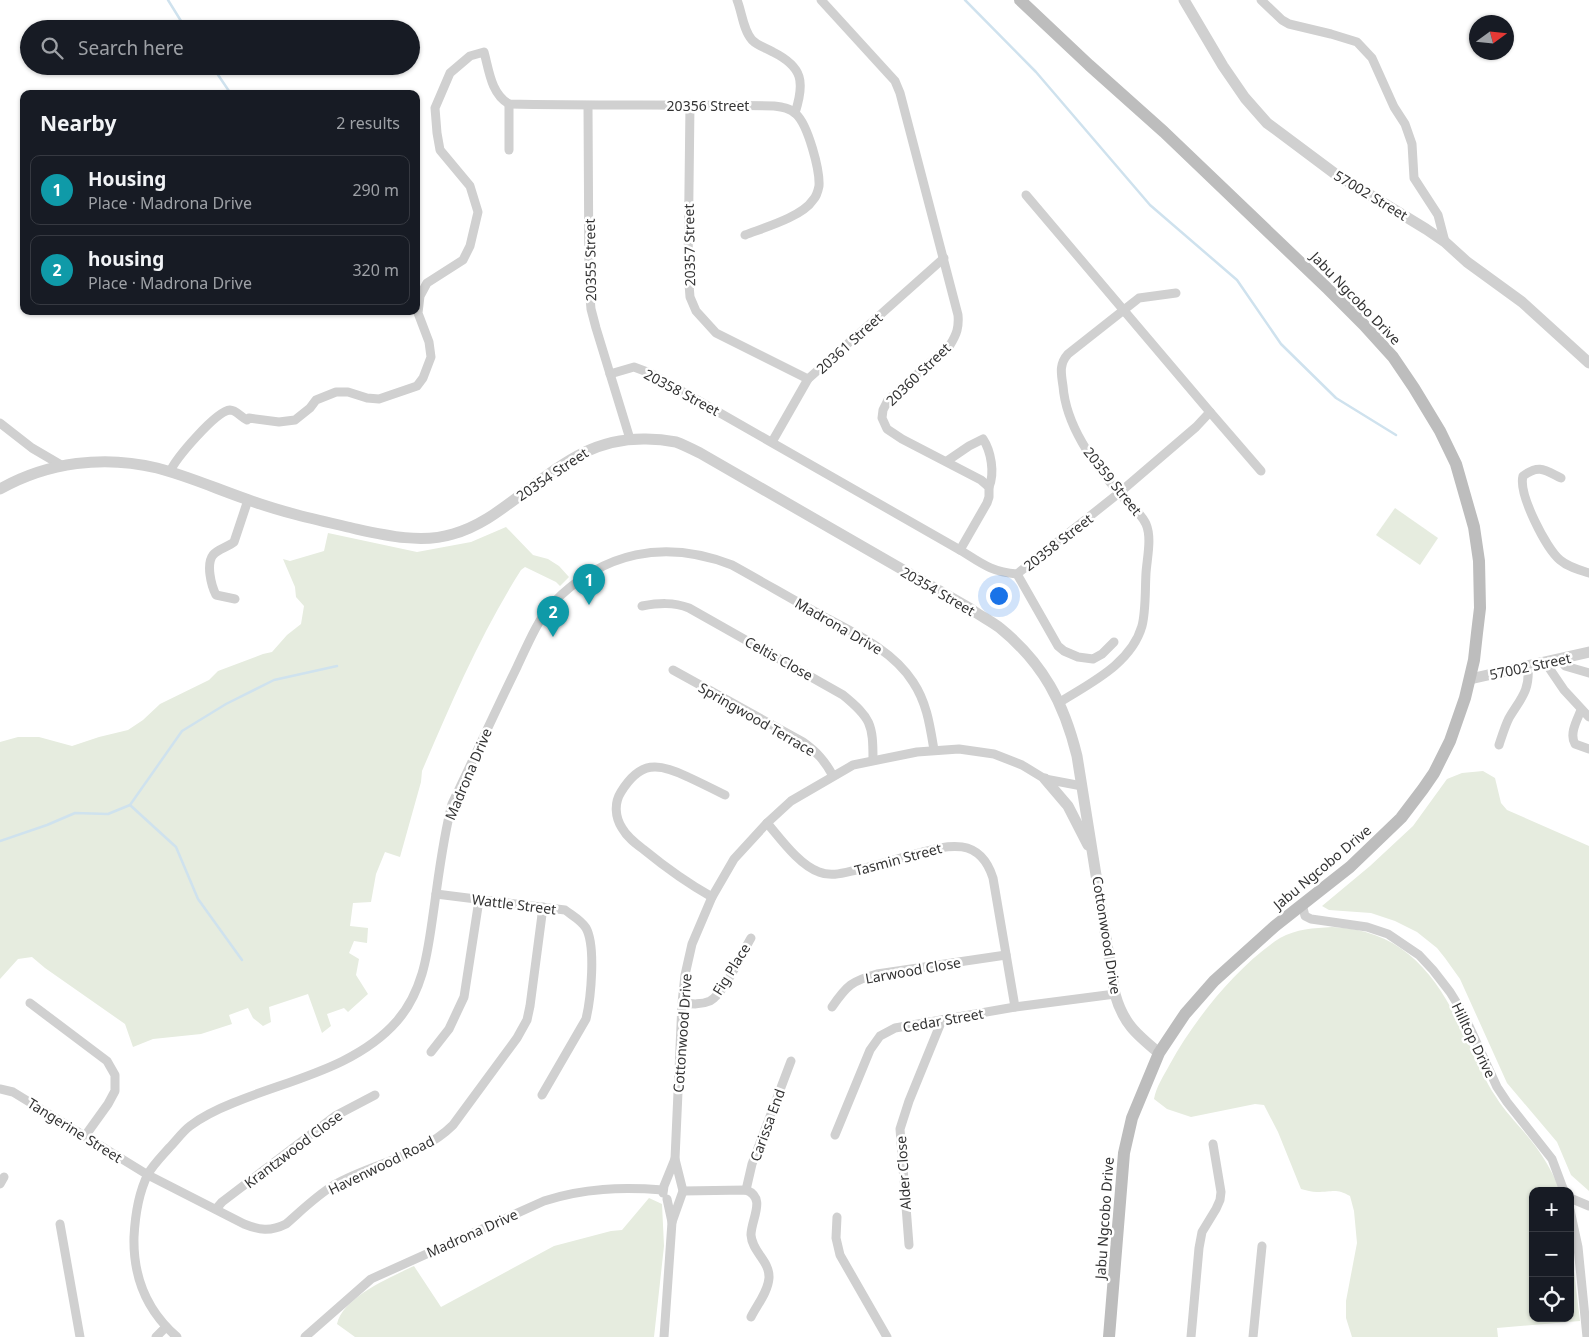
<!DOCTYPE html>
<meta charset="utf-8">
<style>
:root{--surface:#171b24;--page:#242831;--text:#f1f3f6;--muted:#9ea1a6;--line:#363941;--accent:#e63946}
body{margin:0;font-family:"Noto Sans",sans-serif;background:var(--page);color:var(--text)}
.controls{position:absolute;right:15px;bottom:15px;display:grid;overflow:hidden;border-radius:10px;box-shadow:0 1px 4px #0004}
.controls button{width:45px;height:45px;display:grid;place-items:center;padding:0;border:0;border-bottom:1px solid var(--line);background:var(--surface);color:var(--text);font:25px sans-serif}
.compass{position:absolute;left:1469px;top:15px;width:45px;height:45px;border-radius:50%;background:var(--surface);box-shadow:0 1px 4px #0004;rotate:75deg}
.you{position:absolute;left:998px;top:595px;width:18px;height:18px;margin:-12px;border:4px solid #fff;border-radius:50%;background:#1a73e8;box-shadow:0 0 0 8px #1a73e833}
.badge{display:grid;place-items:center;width:32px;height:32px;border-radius:50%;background:var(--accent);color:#fff;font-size:16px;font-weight:700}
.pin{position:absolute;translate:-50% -41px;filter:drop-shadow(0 1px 2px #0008)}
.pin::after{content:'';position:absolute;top:26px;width:18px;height:15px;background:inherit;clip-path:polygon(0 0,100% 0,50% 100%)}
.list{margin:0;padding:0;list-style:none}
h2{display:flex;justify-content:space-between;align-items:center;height:65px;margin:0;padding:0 20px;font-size:21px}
h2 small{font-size:16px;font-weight:400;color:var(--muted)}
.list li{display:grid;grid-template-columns:32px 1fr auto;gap:15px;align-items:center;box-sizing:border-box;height:70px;margin:0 10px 10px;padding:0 10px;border:1px solid var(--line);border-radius:10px}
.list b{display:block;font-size:19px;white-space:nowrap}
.list p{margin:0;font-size:16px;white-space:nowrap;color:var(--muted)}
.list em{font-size:16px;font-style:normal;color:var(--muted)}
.icon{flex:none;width:28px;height:28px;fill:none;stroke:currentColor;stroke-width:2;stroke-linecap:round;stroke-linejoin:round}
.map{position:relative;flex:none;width:1589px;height:1337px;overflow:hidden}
.search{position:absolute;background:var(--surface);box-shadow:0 1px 4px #0004;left:20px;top:20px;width:400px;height:55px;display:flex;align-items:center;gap:12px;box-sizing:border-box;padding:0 18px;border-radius:28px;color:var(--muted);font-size:19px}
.panel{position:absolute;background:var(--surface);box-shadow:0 1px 4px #0004;left:20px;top:90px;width:400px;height:225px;border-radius:10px}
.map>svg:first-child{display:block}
.green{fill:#e6ecdf}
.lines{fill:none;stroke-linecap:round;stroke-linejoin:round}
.stream{stroke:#cfe2ee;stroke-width:2.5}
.minor{stroke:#d0d0d0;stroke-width:9}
.tertiary{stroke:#d0d0d0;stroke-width:11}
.secondary{stroke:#bdbdbd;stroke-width:12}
.labels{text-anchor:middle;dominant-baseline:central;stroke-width:5;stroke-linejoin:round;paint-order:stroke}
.street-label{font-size:14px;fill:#333;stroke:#fff}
</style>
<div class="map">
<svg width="1589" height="1337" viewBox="0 0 1589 1337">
<rect width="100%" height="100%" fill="#fff"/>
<g class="green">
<path d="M 1395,508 L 1438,538 L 1420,565 L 1376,535 Z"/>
<path d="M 506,527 L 533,555 L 548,559 L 559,566 L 569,577 L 560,586 L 556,582 L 525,567 L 521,570 C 481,633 451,703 422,771 L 421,782 L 400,857 L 385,852 L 376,874 L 371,902 L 353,903 L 350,926 L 368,928 L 367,943 L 354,941 L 349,953 L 359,959 L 356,975 L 368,994 L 348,1012 L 344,1008 L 327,1014 L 331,1026 L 322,1033 L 308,994 L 269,1007 L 271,1022 L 263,1026 L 253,1018 L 248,1008 L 229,1015 L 232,1024 L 201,1034 L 153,1039 L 133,1047 L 125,1024 L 45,968 L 32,957 L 18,959 L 0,979 L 0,742 L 18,737 L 39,737 L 72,746 L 99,737 L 128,730 L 143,720 L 160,704 L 209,680 L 218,671 L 263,654 L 272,652 L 287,635 L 301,624 L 304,606 L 296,597 L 295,587 L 283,559 L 290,561 L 324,551 L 328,533 L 417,552 L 471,542 Z"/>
<path d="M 1483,771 L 1495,778 L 1501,803 L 1507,810 L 1589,846 L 1589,1191 L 1571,1175 L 1557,1142 L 1507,1083 L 1460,979 L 1445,958 L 1437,948 L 1417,932 L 1395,921 L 1371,913 L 1329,910 L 1322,906 L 1370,866 L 1413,826 L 1447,779 L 1462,773 Z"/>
<path d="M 1332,927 C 1409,930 1441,982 1470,1046 C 1478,1063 1485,1081 1496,1097 C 1507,1115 1524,1130 1536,1147 C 1546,1161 1554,1175 1560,1191 L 1533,1191 L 1533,1318 L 1570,1318 L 1570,1238 L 1580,1321 L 1497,1328 L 1498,1337 L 1352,1337 L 1346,1318 L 1346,1301 L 1357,1243 L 1354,1211 L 1350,1196 C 1336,1188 1333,1192 1317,1192 C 1312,1192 1306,1190 1301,1189 L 1278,1132 L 1264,1105 L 1255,1104 L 1191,1117 L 1167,1109 L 1154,1099 C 1156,1087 1164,1075 1170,1064 C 1194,1020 1237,966 1280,938 C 1296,929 1314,928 1332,927 Z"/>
<path d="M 649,1198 L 662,1204 L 664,1246 L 654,1337 L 355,1337 L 337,1324 C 343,1297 391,1277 414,1266 L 441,1307 L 554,1246 L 611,1231 L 622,1230 Z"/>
</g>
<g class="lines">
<g class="stream">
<path d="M 168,0 L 186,29"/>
<path d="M 965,0 L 1036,72 L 1150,205 L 1237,280 L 1281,344 L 1336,398 L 1396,435"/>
<path d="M 212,66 L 231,94"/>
<path d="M 130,805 L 176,847 L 198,899 L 242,960"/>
<path d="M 0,841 L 47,825 L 75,813 L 108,814 L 130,805 L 182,731 L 226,704 L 274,680 L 337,666"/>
</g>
<g class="minor">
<path d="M 737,0 C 742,12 743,30 752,40 C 758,46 766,48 773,52 C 803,67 805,82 795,113"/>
<path d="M 821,0 L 895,81 L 900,93 L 958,315 C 959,327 957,334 950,345 L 888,400 L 883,410 L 882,418 L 887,429 L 902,439 L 981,480 L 989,487 L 989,497 L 987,503 L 960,550"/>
<path d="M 1261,0 L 1282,20 L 1289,24 L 1331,34 L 1357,42 L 1372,58 L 1394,107 L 1405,124 L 1412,144 L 1414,178 L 1438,215 L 1445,242"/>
<path d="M 509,104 L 509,150"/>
<path d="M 690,104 L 688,271 L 690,297 L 696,311 L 716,333 L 808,379"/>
<path d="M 588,106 L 589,286 L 591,309 L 596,328 L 630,439"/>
<path d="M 610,374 L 634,367 L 650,373 L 960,550 C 981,563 991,572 1017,574 L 1119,493 L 1196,427 L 1210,412 L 1026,195"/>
<path d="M 1210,412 L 1261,471"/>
<path d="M 0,423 L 32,448 L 61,465"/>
<path d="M 772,442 L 808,379 L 944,258"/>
<path d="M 947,461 L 969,446 L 983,439 C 991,451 995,473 989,487"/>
<path d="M 170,472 C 175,459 216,411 230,410 C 236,410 241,417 247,420 L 249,418 L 279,422 L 295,420 L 310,408 L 316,400 L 336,392 L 348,392 L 367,398 L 379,399 L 417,386 L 423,378 L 431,357 L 429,342 L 418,313 L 420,296 L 427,283 L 463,260 L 470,246 L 478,212 L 470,186 L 440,150 L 437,133 L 435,108 L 450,73 L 470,56 L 484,52 C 489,70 491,94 509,104 C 598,106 686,104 774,106 C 782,107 790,108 796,114 C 808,125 820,170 819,186 C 818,191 816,197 813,200 C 802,217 763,228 745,235"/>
<path d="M 1561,478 C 1545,470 1539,464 1523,476 C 1518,494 1546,548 1560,560 C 1568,567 1579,570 1589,573"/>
<path d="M 1017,574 L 1058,646 L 1064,651 L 1078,657 L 1093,659 L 1102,654 L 1114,642"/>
<path d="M 235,599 L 216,595 C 211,585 206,564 213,555 C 218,549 228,547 234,542 L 248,500"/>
<path d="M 642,606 C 659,603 673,602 689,608 L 843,695 C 871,718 873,724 873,760"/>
<path d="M 1560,659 L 1565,666 L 1589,673"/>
<path d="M 1545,662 L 1564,690 L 1589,717"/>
<path d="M 673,670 L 803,742 C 817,752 825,761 833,776"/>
<path d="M 1060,702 C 1090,683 1131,664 1142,626 C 1146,610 1145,590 1146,573 C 1147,558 1152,538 1146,524 C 1140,511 1127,503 1118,492 C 1093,462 1066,426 1063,386 C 1061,373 1059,364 1068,354 L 1139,298 L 1176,293"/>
<path d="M 1581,710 C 1577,720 1569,734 1575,744 L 1589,749"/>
<path d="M 1499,745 C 1502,736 1505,726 1509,718 C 1521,698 1530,691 1528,666"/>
<path d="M 767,823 C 780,838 799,865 819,872 C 831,877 843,873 856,870 C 875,866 893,860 911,855 C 945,846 979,834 993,878 L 1015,1007"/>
<path d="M 436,894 L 565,910 C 573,916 581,920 586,928 C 596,946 591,998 586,1019 L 542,1095"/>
<path d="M 712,897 C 687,883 665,867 643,849 C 635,843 627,837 622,828 C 615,817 614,803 621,792 C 640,761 658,762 688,777 C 701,783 713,789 725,795"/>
<path d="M 1302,904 L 1305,916 L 1311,919 L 1367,927 L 1388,934 L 1419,955 L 1433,970 L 1450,992 L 1463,1013 L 1497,1087 L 1507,1102 L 1552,1159 L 1564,1191"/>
<path d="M 30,1003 L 107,1061 L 115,1075 L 115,1091 L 108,1104 L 85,1136"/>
<path d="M 682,1003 C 692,1004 701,1005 710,1001 C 724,994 742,953 751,938"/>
<path d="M 832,1007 C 847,985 852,981 877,974 L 1006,955"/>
<path d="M 431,1052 L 449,1029 L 464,997 L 479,900"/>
<path d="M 0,1089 L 13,1092 L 148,1175 L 244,1224 C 259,1230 270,1232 286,1224 C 301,1211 316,1196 334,1185 C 372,1163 421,1157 453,1125 L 517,1038 L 527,1020 L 530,1006 L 543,907"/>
<path d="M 835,1135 L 870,1050 L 880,1036 L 895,1028 L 1015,1007 L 1115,994"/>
<path d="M 0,1184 L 4,1177"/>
<path d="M 746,1190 L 752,1164 L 791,1061"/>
<path d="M 683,1191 L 746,1190 C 767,1198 751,1219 751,1235 C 752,1252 770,1261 769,1278 C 768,1292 757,1305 751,1317"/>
<path d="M 663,1193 L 664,1186 L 675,1159"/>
<path d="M 1570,1198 L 1589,1206"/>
<path d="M 216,1209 L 222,1202 L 335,1116 L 375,1095"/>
<path d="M 1570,1210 L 1578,1247 L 1587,1337"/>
<path d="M 837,1217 L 836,1238 L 840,1255 L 887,1337"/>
<path d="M 672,1222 L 683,1191 L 675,1159 L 682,1003 L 685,975 L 692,944 L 712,897 L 734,859 L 767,823 L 791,801 L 853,765 L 917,752 L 959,749 L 994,754 L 1022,765 L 1045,779 L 1082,786"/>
<path d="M 60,1224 L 80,1337"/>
<path d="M 909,1245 L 900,1129 L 909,1101 L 942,1020"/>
<path d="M 156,1337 L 166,1327"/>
<path d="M 177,1337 C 147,1311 133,1277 134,1237 C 135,1217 139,1192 148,1174 C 153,1165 162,1156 169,1148 C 176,1141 182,1132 190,1126 C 203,1116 218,1109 233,1103 C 288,1080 356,1068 397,1021 C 425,989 428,948 434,908 C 439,873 443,838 452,804 C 474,758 495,712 517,667 C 526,648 538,619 552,604 C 603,551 665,539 732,565 C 761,581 790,598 819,614 C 852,632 892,649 913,682 C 927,703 930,726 934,750"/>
<path d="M 305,1337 L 371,1279 L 544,1201 C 584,1188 622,1187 663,1190"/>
<path d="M 664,1337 L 672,1222 L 667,1199"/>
<path d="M 1191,1337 L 1199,1248 L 1202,1232 L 1216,1209 L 1220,1200 L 1221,1192 L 1213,1144"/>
<path d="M 1253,1337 L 1262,1246"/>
</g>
<g class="tertiary">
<path d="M 1184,0 L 1223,66 L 1245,98 L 1267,123 L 1334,173 L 1426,229 L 1445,242 L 1467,262 L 1522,302 L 1589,363"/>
<path d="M 0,489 C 48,462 104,455 157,468 C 188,476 217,489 246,499 C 281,512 317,520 352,528 C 384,535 421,544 453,534 C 478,527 498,512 518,497 C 560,466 591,438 646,439 C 656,439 666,440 676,442 C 684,445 692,449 700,453 L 971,609 C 980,616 991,621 1000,628 C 1043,663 1064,703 1077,756 L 1115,994 C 1123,1023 1136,1034 1159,1053"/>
<path d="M 1470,679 L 1589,652"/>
<path d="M 1045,779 L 1068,806 L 1088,845"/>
</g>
<path class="secondary" d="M 1020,0 L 1089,65 L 1164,132 L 1327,288 L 1364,325 L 1393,357 L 1414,388 L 1440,431 L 1456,464 L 1474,527 L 1479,561 L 1480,608 L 1477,633 L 1474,660 L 1465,698 L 1450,741 L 1434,773 L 1423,789 L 1401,818 L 1350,867 L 1275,926 L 1214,981 L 1185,1014 L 1159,1053 L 1132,1118 L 1124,1153 L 1109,1337"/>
</g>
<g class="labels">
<g class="street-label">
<text x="708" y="105">20356 Street</text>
<text transform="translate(1371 195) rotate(31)">57002 Street</text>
<text transform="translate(689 245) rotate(-91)">20357 Street</text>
<text transform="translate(590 260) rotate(-91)">20355 Street</text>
<text transform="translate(1356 298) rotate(46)">Jabu Ngcobo Drive</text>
<text transform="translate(849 343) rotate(-42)">20361 Street</text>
<text transform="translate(918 374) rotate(-44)">20360 Street</text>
<text transform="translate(682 392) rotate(28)">20358 Street</text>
<text transform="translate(552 474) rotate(-34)">20354 Street</text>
<text transform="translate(1113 481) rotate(51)">20359 Street</text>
<text transform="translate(1058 542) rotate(-38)">20358 Street</text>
<text transform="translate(938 591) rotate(30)">20354 Street</text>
<text transform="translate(839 626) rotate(30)">Madrona Drive</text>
<text transform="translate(779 658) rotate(29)">Celtis Close</text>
<text transform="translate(1530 666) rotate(-12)">57002 Street</text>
<text transform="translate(757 719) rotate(30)">Springwood Terrace</text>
<text transform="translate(468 774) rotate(-67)">Madrona Drive</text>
<text transform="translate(898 859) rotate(-15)">Tasmin Street</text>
<text transform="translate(1322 867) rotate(-40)">Jabu Ngcobo Drive</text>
<text transform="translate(514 904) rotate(7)">Wattle Street</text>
<text transform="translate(1107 935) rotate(81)">Cottonwood Drive</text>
<text transform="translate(731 969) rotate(-58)">Fig Place</text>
<text transform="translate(913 970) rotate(-10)">Larwood Close</text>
<text transform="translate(943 1020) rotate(-10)">Cedar Street</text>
<text transform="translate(682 1033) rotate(-86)">Cottonwood Drive</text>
<text transform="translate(1474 1040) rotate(64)">Hilltop Drive</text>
<text transform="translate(767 1125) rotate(-70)">Carissa End</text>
<text transform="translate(75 1130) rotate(32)">Tangerine Street</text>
<text transform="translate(293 1149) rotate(-37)">Krantzwood Close</text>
<text transform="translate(381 1165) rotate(-26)">Havenwood Road</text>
<text transform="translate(903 1173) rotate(-94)">Alder Close</text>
<text transform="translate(1104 1218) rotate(-86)">Jabu Ngcobo Drive</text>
<text transform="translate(472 1233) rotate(-24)">Madrona Drive</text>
</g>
</g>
</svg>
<div class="controls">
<button>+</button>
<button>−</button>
<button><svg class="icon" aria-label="locate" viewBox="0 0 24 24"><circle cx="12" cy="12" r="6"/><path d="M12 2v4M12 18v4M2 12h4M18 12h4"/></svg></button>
</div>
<svg class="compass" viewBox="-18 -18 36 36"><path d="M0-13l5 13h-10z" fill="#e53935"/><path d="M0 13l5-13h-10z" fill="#9ea1a6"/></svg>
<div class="you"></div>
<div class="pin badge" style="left:589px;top:605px;background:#0f9aa8">1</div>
<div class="pin badge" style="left:553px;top:637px;background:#0f9aa8">2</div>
<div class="search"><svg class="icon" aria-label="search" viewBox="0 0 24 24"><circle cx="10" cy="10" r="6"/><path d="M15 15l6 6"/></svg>Search here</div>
<section class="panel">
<h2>Nearby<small>2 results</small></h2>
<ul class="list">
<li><span class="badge" style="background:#0f9aa8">1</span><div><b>Housing</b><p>Place · Madrona Drive</p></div><em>290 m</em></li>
<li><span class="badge" style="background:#0f9aa8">2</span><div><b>housing</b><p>Place · Madrona Drive</p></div><em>320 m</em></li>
</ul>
</section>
</div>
